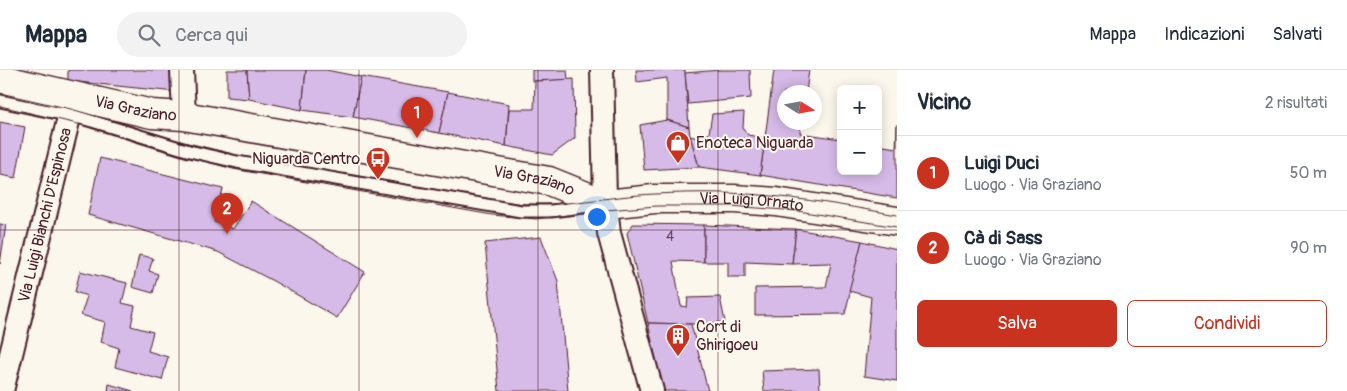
<!DOCTYPE html>
<html lang="it">
<meta charset="utf-8">
<style>
:root{--surface:#fff;--page:#f2f2f3;--text:#1f2937;--muted:#747a83;--line:#e0e1e3;--accent:#c8321e}
body{margin:0;font-family:Pangolin,sans-serif;background:var(--page);color:var(--text)}
.controls{position:absolute;right:15px;top:15px;display:grid;overflow:hidden;border-radius:8px;box-shadow:0 2px 12px #0003}
.controls button{width:45px;height:45px;display:grid;place-items:center;padding:0;border:0;border-bottom:1px solid var(--line);background:var(--surface);color:var(--text);font:25px sans-serif}
.compass{position:absolute;left:777px;top:15px;width:45px;height:45px;border-radius:50%;background:var(--surface);box-shadow:0 2px 12px #0003;rotate:101deg}
.you{position:absolute;left:596px;top:146px;width:18px;height:18px;margin:-12px;border:4px solid #fff;border-radius:50%;background:#1a73e8;box-shadow:0 0 0 8px #1a73e833}
.badge{display:grid;place-items:center;width:32px;height:32px;border-radius:50%;background:var(--accent);color:#fff;font-size:16px;font-weight:700}
.pin{position:absolute;translate:-50% -41px;filter:drop-shadow(0 1px 2px #0008)}
.pin::after{content:'';position:absolute;top:26px;width:18px;height:15px;background:inherit;clip-path:polygon(0 0,100% 0,50% 100%)}
.list{margin:0;padding:0;list-style:none}
h2{display:flex;justify-content:space-between;align-items:center;height:65px;margin:0;padding:0 20px;font-size:21px}
h2 small{font-size:16px;font-weight:400;color:var(--muted)}
.list li{display:grid;grid-template-columns:32px 1fr auto;gap:15px;align-items:center;box-sizing:border-box;height:75px;padding:0 20px;border-top:1px solid var(--line)}
.list b{display:block;font-size:19px;white-space:nowrap}
.list p{margin:0;font-size:16px;white-space:nowrap;color:var(--muted)}
.list em{font-size:16px;font-style:normal;color:var(--muted)}
.actions{display:flex;gap:10px;padding:15px 20px}
.actions a{flex:1;padding:11px 0;border:1px solid var(--accent);border-radius:8px;text-align:center;font-size:18px;color:var(--accent)}
.actions .main{background:var(--accent);color:#fff}
.icon{flex:none;width:28px;height:28px;fill:none;stroke:currentColor;stroke-width:2;stroke-linecap:round;stroke-linejoin:round}
.map{position:relative;flex:none;width:897px;height:321px;overflow:hidden}
header{display:flex;align-items:center;gap:30px;box-sizing:border-box;height:70px;padding:0 25px;background:var(--surface);border-bottom:1px solid var(--line)}
header strong{font-size:24px}
nav{display:flex;gap:28px;margin-inline-start:auto;font-size:18px}
.search{width:350px;height:45px;background:var(--page);display:flex;align-items:center;gap:12px;box-sizing:border-box;padding:0 18px;border-radius:28px;color:var(--muted);font-size:19px}
main{display:flex}
aside{flex:1;background:var(--surface)}
.map>svg:first-child{display:block}
.building{fill:#d6bae8;stroke:#4a1f2b}
.lines{fill:none;stroke-linecap:round;stroke-linejoin:round}
.service-casing{stroke:#4a1f2b;stroke-width:15}
.minor-casing{stroke:#4a1f2b;stroke-width:26}
.secondary-casing{stroke:#4a1f2b;stroke-width:31}
.service{stroke:#fbf7ec;stroke-width:11}
.minor{stroke:#fbf7ec;stroke-width:22}
.secondary{stroke:#fbf7ec;stroke-width:28}
.tram{stroke:#4a1f2b;stroke-width:1}
.grid{fill:none;stroke:#4a1f2b;stroke-width:1;stroke-opacity:0.55}
.labels{text-anchor:middle;dominant-baseline:central;stroke-width:4;stroke-linejoin:round;paint-order:stroke}
.number-label{font-size:14px;fill:#6d465a}
.street-label{font-size:16px;fill:#4a1f2b;stroke:#fbf7ec}
.poi-label{font-size:16px;fill:#4a1f2b;stroke:#fbf7ec;text-anchor:start}
</style>
<header>
<strong>Mappa</strong>
<div class="search"><svg class="icon" aria-label="search" viewBox="0 0 24 24"><circle cx="10" cy="10" r="6"/><path d="M15 15l6 6"/></svg>Cerca qui</div>
<nav><a>Mappa</a><a>Indicazioni</a><a>Salvati</a></nav>
</header>
<main>
<div class="map">
<svg width="897" height="321" viewBox="0 0 897 321">
<rect width="100%" height="100%" fill="#fbf7ec"/>
<filter id="ink" filterUnits="userSpaceOnUse"><feTurbulence type="fractalNoise" baseFrequency=".02" numOctaves="2"/><feDisplacementMap in="SourceGraphic" scale="10" xChannelSelector="R" yChannelSelector="G"/><feConvolveMatrix kernelMatrix="1 2 1 2 8 2 1 2 1" color-interpolation-filters="sRGB"/></filter>
<g filter="url(#ink)">
<g class="building">
<path d="M 68,0 L 175,0 L 176,22 L 68,11 Z"/>
<path d="M 227,0 L 247,0 L 249,29 L 227,27 Z"/>
<path d="M 247,0 L 306,0 L 302,40 L 249,29 Z"/>
<path d="M 306,0 L 326,0 L 361,7 L 353,47 L 302,40 Z"/>
<path d="M 532,0 L 567,0 L 568,10 L 532,11 Z"/>
<path d="M 636,0 L 685,0 L 689,57 L 667,50 L 667,8 L 637,12 Z"/>
<path d="M 720,0 L 750,0 L 751,28 L 688,34 L 685,3 Z"/>
<path d="M 774,0 L 809,0 L 806,22 L 784,22 L 784,52 L 801,52 L 800,63 L 841,69 L 841,101 L 878,101 L 878,75 L 896,78 L 897,54 L 897,128 L 760,105 Z"/>
<path d="M 361,7 L 448,22 L 439,63 L 353,47 Z"/>
<path d="M 574,9 L 575,68 L 552,85 L 506,76 L 509,39 L 534,39 L 535,11 Z"/>
<path d="M 448,22 L 509,34 L 506,76 L 439,63 Z"/>
<path d="M 744,42 L 743,58 L 748,65 L 765,68 L 760,105 L 699,97 L 690,66 L 702,69 L 709,63 L 712,44 Z"/>
<path d="M 667,50 L 689,57 L 690,66 L 699,97 L 644,100 L 640,55 Z"/>
<path d="M 0,52 L 25,57 L 16,108 L 0,105 Z"/>
<path d="M 100,88 L 223,119 L 214,152 L 233,159 L 251,131 L 365,202 L 337,248 L 275,212 L 218,182 L 88,145 Z"/>
<path d="M 0,154 L 6,155 L 0,194 Z"/>
<path d="M 633,154 L 704,155 L 704,192 L 673,191 L 681,236 L 687,237 L 688,228 L 720,227 L 725,252 L 691,254 L 648,253 L 627,163 Z"/>
<path d="M 704,155 L 796,159 L 792,194 L 745,192 L 745,207 L 728,207 L 728,192 L 704,192 Z"/>
<path d="M 796,159 L 862,171 L 845,244 L 755,245 L 755,218 L 826,217 L 831,193 L 792,194 Z"/>
<path d="M 541,167 L 558,211 L 568,321 L 499,321 L 485,173 Z"/>
<path d="M 862,171 L 897,179 L 897,311 L 864,306 L 871,227 L 849,221 Z"/>
<path d="M 139,185 L 153,188 L 149,201 L 158,204 L 153,223 L 132,217 Z"/>
<path d="M 80,201 L 127,213 L 122,233 L 135,236 L 131,256 L 153,262 L 148,281 L 168,287 L 162,310 L 115,297 L 119,278 L 101,272 L 105,252 L 81,245 L 87,226 L 75,222 Z"/>
<path d="M 648,253 L 691,254 L 708,321 L 663,321 Z"/>
<path d="M 819,299 L 820,321 L 764,321 L 762,301 Z"/>
<path d="M 109,314 L 133,321 L 108,321 Z"/>
</g>
<g class="lines">
<defs>
<path id="service" d="M 0,31 L 85,49 L 189,81 L 237,92 L 521,141 L 551,141 L 593,136"/>
<g id="minor">
<path d="M 182,0 L 184,46"/>
<path d="M 602,0 L 605,128 L 609,163 L 652,321"/>
<path id="s1" d="M 2,321 L 74,27"/>
</g>
<g id="secondary">
<path id="s2" d="M 0,9 L 152,44 L 184,46 L 549,111 L 606,134 L 654,129 L 734,129 L 776,132 L 897,151"/>
</g>
</defs>
<use href="#service" class="service-casing"/>
<use href="#minor" class="minor-casing"/>
<use href="#secondary" class="secondary-casing"/>
<use href="#service" class="service"/>
<use href="#minor" class="minor"/>
<use href="#secondary" class="secondary"/>
<g class="tram">
<path d="M 0,23 L 71,39 L 184,72 L 241,86 L 515,133 C 562,138 608,126 655,124 C 697,122 739,122 780,127 C 820,131 858,138 897,145"/>
<path d="M 0,36 L 91,57 L 186,86 L 233,99 L 492,145 L 536,149 L 606,140 L 657,136 L 731,136 L 798,141 L 897,157"/>
</g>
</g>
</g>
<path class="grid" d="M 179,0 L 179,321M 359,0 L 359,321M 538,0 L 538,321M 718,0 L 718,321M 0,160 L 897,160"/>
<defs>
<symbol id="shop-pin" viewBox="-11 -11 22 30"><path d="M0 17L-7.5 6A9.5 9.5 0 1 1 7.5 6Z" fill="#c8321e" stroke="#fbf7ec"/><path d="M-5-2.5h2.3a2.7 3.5 0 0 1 5.4 0H5L5.5 6h-11ZM-1.5-2.5h3a1.5 2.3 0 0 0-3 0Z" fill="#fff"/></symbol>
<symbol id="bus-pin" viewBox="-11 -11 22 30"><path d="M0 17L-7.5 6A9.5 9.5 0 1 1 7.5 6Z" fill="#c8321e" stroke="#fbf7ec"/><path d="M-5-6H5V4H4V6H2V4H-2V6H-4V4H-5ZM-3.5-4V0h7V-4ZM-3.5 1.2v1.5H-2V1.2ZM2 1.2v1.5H3.5V1.2Z" fill="#fff"/></symbol>
<symbol id="building-pin" viewBox="-11 -11 22 30"><path d="M0 17L-7.5 6A9.5 9.5 0 1 1 7.5 6Z" fill="#c8321e" stroke="#fbf7ec"/><path d="M-4-6H4V6H1V3H-1V6H-4ZM-2.5-4.3h1.7v1.8h-1.7ZM.8-4.3h1.7v1.8H.8ZM-2.5-1h1.7V.8h-1.7ZM.8-1h1.7V.8H.8Z" fill="#fff"/></symbol>
</defs>
<g fill-rule="evenodd">
<use href="#shop-pin" x="664" y="59" width="28" height="38"/>
<use href="#bus-pin" x="364" y="75" width="28" height="38"/>
<use href="#building-pin" x="664" y="252" width="28" height="38"/>
</g>
<g class="labels">
<g class="number-label">
<text x="670" y="166">4</text>
</g>
<g class="street-label">
<text stroke="none"><textPath href="#s2" startOffset="139">Via Graziano</textPath></text>
<text stroke="none"><textPath href="#s2" startOffset="544">Via Graziano</textPath></text>
<text stroke="none"><textPath href="#s2" startOffset="766">Via Luigi Ornato</textPath></text>
<text stroke="none"><textPath href="#s1" startOffset="181">Via Luigi Bianchi D'Espinosa</textPath></text>
</g>
<g class="poi-label">
<text x="696" y="73">Enoteca Niguarda</text>
<text x="360" y="89" text-anchor="end">Niguarda Centro</text>
<text x="696" y="257">Cort di<tspan x="696" dy="18">Ghirigoeu</tspan></text>
</g>
</g>
</svg>
<div class="controls">
<button>+</button>
<button>−</button>
</div>
<svg class="compass" viewBox="-18 -18 36 36"><path d="M0-13l5 13h-10z" fill="#e53935"/><path d="M0 13l5-13h-10z" fill="#747a83"/></svg>
<div class="you"></div>
<div class="pin badge" style="left:417px;top:68px">1</div>
<div class="pin badge" style="left:227px;top:164px">2</div>
</div>
<aside>
<h2>Vicino<small>2 risultati</small></h2>
<ul class="list">
<li><span class="badge">1</span><div><b>Luigi Duci</b><p>Luogo · Via Graziano</p></div><em>50 m</em></li>
<li><span class="badge">2</span><div><b>Cà di Sass</b><p>Luogo · Via Graziano</p></div><em>90 m</em></li>
</ul>
<div class="actions"><a class="main">Salva</a><a>Condividi</a></div>
</aside>
</main>
